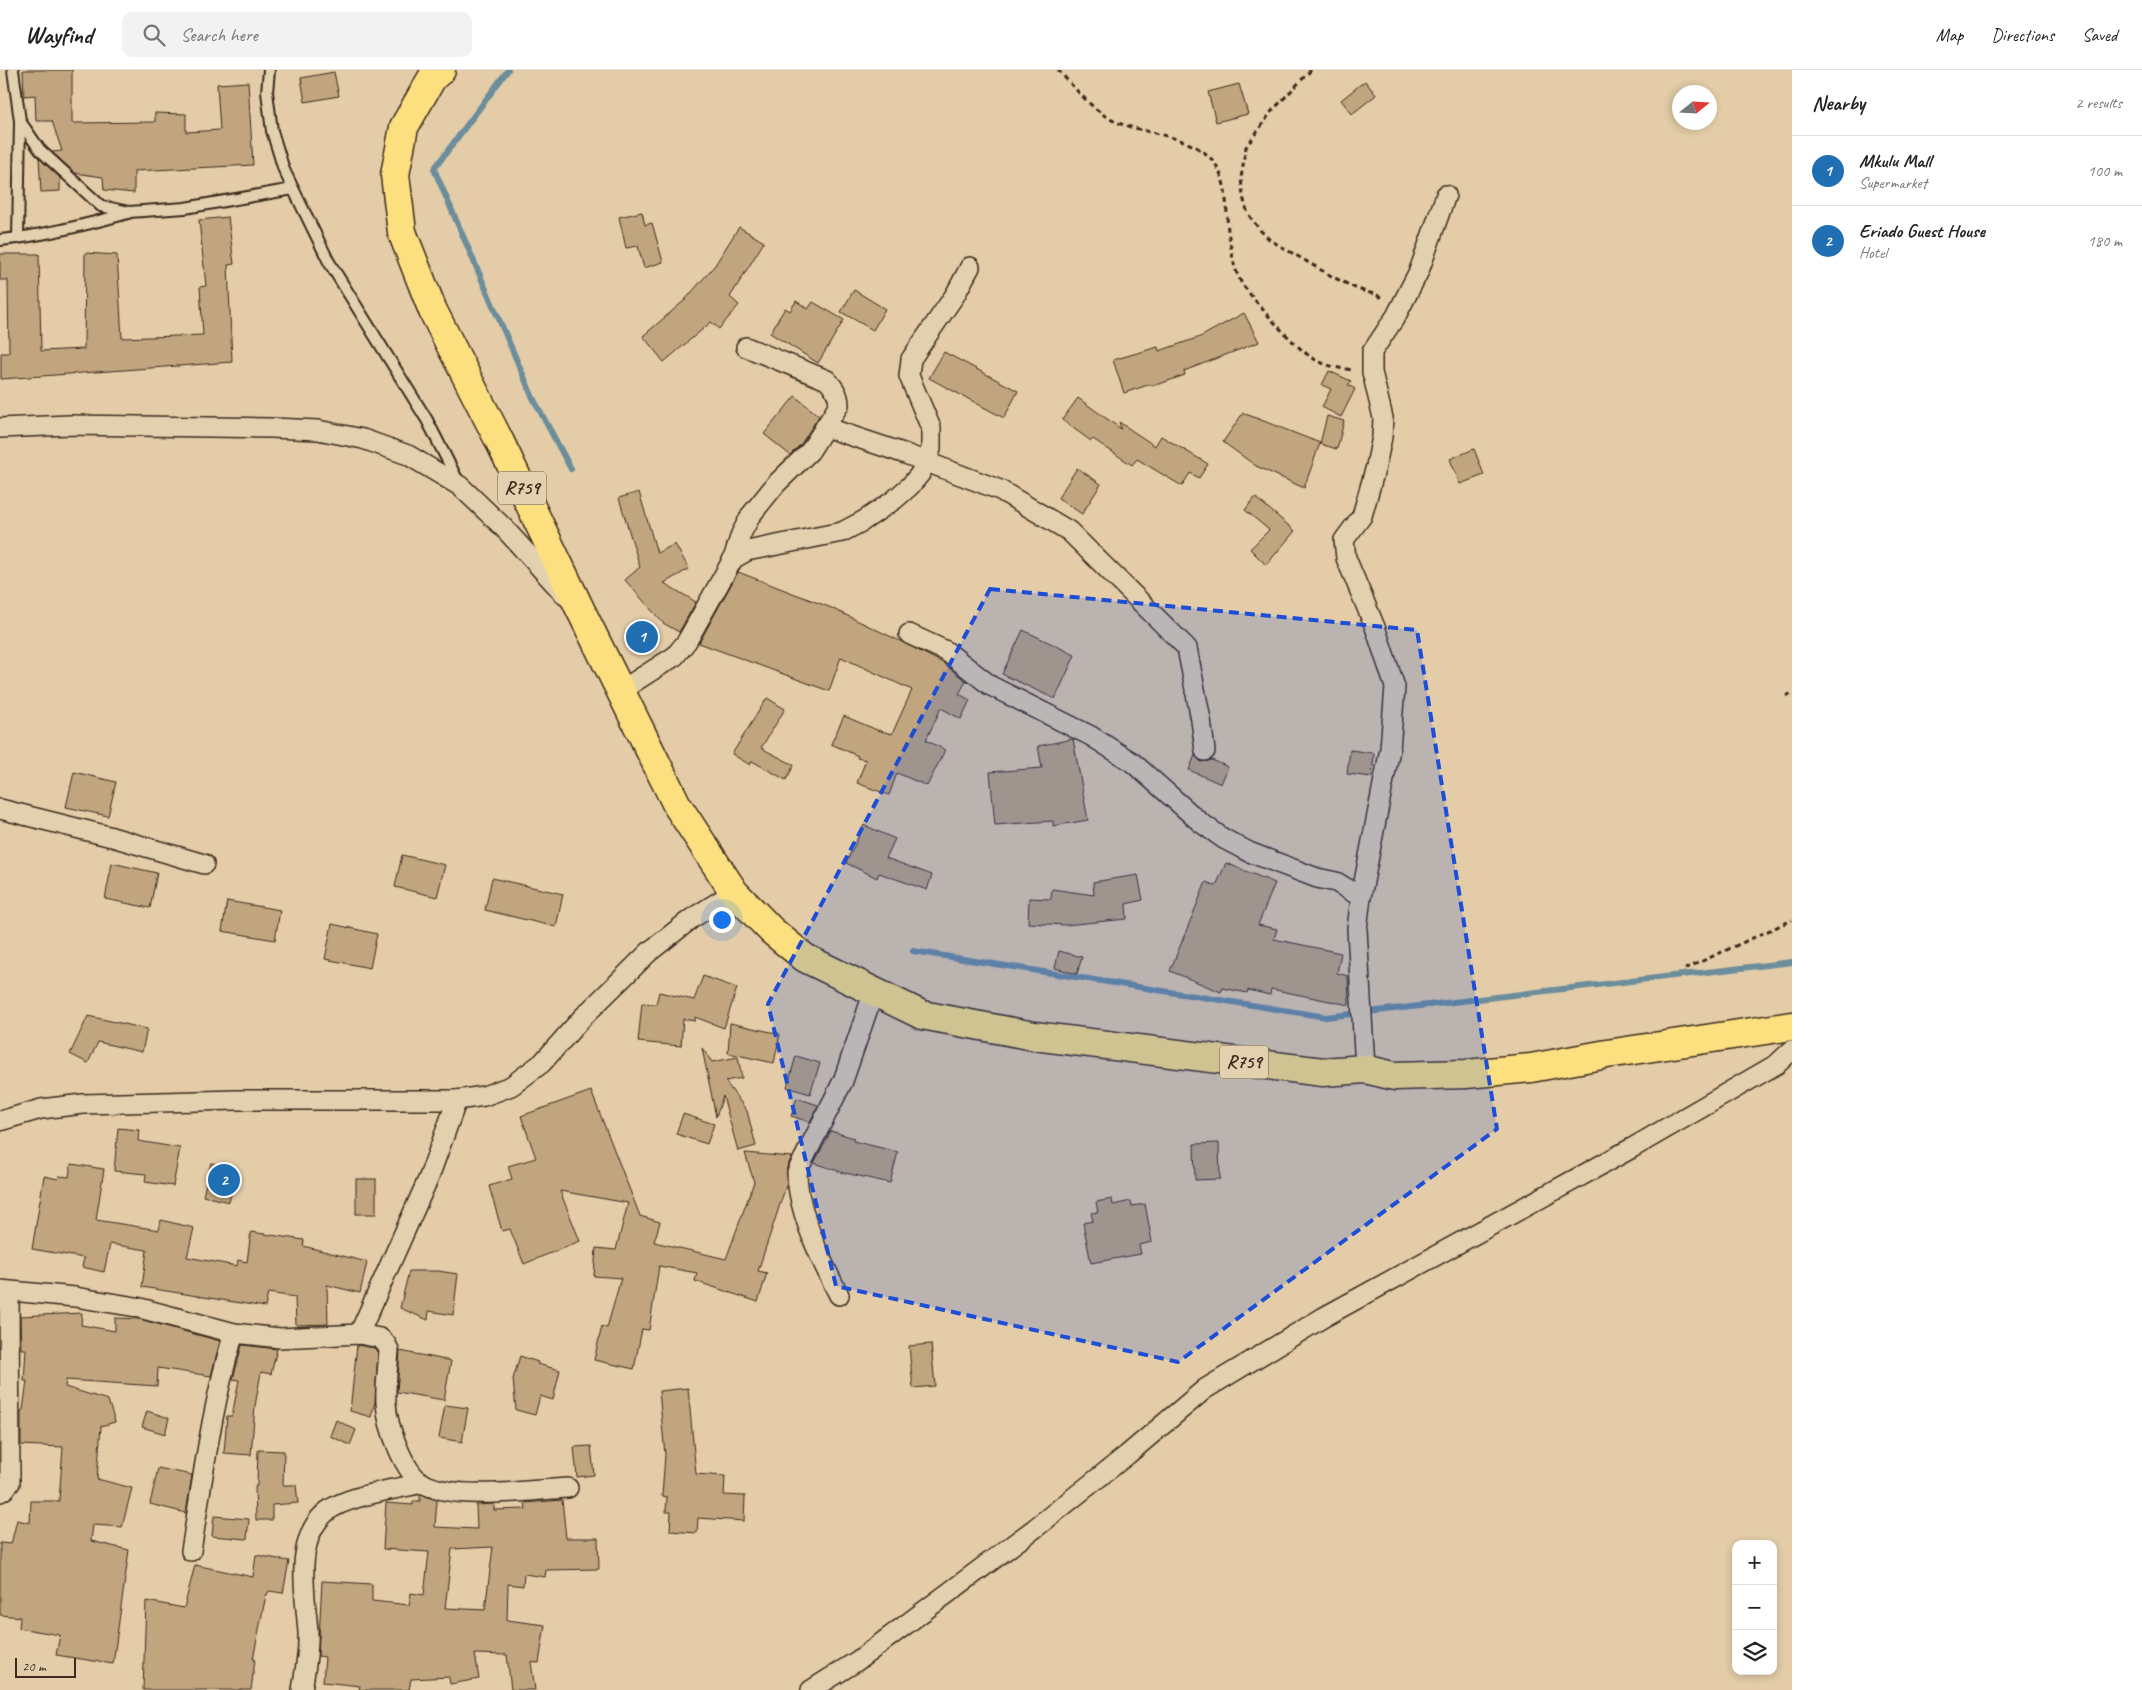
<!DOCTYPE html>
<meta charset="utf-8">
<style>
:root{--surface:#fff;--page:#f2f2f2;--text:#222;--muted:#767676;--line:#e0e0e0;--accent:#1f6fb2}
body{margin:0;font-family:Caveat,sans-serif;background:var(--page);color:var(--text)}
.controls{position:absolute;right:15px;bottom:15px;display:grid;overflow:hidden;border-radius:10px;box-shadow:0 2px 8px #0003}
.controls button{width:45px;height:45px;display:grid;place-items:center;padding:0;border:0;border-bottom:1px solid var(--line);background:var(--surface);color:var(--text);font:25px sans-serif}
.compass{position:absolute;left:1672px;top:15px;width:45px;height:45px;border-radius:50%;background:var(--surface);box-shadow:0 2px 8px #0003;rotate:72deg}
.scale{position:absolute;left:15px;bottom:12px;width:61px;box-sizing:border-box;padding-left:5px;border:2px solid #3b2a1e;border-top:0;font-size:14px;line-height:18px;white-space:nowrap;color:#3b2a1e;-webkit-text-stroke:4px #e3d0ae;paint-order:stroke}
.you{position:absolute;left:721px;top:849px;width:18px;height:18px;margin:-12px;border:4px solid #fff;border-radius:50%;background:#1a73e8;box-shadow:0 0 0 8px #1a73e833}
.badge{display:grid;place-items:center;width:32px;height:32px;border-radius:50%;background:var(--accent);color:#fff;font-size:16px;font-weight:700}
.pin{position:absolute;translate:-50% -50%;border:2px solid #fff;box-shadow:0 1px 5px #0006}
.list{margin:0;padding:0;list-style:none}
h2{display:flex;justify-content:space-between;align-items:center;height:65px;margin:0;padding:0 20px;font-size:21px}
h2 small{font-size:16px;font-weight:400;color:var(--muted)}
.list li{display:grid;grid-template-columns:32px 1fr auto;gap:15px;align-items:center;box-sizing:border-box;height:70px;padding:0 20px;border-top:1px solid var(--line)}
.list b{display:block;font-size:19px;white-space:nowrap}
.list p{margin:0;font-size:16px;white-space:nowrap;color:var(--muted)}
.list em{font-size:16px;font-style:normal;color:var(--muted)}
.icon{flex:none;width:28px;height:28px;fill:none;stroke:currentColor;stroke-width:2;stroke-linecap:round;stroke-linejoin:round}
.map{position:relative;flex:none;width:1792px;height:1620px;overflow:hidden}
header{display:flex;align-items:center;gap:30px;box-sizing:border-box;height:70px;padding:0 25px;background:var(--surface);border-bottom:1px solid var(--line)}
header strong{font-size:24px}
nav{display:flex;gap:28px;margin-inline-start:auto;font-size:18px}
.search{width:350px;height:45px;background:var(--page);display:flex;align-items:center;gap:12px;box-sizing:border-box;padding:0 18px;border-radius:10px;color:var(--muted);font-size:19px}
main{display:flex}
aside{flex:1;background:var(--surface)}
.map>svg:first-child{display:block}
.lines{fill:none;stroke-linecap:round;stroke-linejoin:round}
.stream{stroke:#6c8d9b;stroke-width:6}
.building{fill:#c1a57e;stroke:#3b2a1e;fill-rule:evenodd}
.lane-casing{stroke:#3b2a1e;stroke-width:14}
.street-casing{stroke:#3b2a1e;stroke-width:22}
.primary-casing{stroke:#3b2a1e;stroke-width:31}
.path{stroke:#3b2a1e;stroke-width:3;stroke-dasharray:5 4;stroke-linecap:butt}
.lane{stroke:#e3d0ae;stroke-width:10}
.street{stroke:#e3d0ae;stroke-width:19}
.primary{stroke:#fce080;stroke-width:28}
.marked{fill:#1d4ed8;fill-opacity:0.2;stroke:#1d4ed8;stroke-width:4;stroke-dasharray:10 6;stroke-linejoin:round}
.labels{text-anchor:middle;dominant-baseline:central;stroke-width:4;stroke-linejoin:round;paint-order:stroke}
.shield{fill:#e3d0ae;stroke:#6d5c49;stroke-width:1}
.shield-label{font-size:19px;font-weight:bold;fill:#3b2a1e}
</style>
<header>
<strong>Wayfind</strong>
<div class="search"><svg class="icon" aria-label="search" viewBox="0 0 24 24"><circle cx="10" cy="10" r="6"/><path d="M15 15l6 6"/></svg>Search here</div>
<nav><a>Map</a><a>Directions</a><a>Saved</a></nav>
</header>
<main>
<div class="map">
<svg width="1792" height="1620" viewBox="0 0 1792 1620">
<rect width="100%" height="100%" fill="#e3cca7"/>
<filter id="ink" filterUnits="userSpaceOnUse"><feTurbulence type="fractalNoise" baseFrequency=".02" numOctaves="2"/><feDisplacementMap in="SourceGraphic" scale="10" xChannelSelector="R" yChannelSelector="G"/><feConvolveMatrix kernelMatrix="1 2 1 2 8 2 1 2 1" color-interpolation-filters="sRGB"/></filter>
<g filter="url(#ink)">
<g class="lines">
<g class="stream">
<path d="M 508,0 L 434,99 L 533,328 L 571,399"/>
<path d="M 913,881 L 1326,947 L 1792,892"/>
</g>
</g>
<g class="building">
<path d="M 23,0 L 72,0 L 72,53 L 155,52 L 155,43 L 186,44 L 186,62 L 220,60 L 217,14 L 248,12 L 253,95 L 134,101 L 134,123 L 104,120 L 103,107 L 75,103 L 52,82 L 62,81 L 52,51 L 36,51 L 35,25 L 24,26 Z"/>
<path d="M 334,2 L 339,26 L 305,32 L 301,8 Z"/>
<path d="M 1365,11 L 1376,25 L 1352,44 L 1341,30 Z"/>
<path d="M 1239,14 L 1248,44 L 1216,52 L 1208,22 Z"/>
<path d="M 39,88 L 60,108 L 60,121 L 41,122 Z"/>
<path d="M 642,142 L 645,155 L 652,153 L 663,192 L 644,198 L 638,176 L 626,178 L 619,147 Z"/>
<path d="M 228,147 L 234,194 L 228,195 L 232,292 L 1,309 L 1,283 L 9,283 L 8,210 L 0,210 L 0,184 L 39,184 L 41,281 L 84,279 L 85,183 L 117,185 L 122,268 L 203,265 L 200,217 L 206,216 L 199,150 Z"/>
<path d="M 739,157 L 764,172 L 730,227 L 739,235 L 719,259 L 711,252 L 664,292 L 643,266 L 685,230 L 715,195 Z"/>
<path d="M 854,220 L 885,239 L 873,260 L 841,242 Z"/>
<path d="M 796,231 L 808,239 L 813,232 L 844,250 L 818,293 L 770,263 L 785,238 L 790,241 Z"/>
<path d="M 1244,243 L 1259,272 L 1184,301 L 1185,305 L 1162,313 L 1152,316 L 1151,314 L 1124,323 L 1113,290 L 1158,277 L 1159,281 L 1200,267 Z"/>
<path d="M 944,282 L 1018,321 L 1004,348 L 929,308 Z"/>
<path d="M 1329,301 L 1351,311 L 1348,315 L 1355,319 L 1341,347 L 1322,337 L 1331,319 L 1322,315 Z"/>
<path d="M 795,326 L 819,346 L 801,374 L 790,385 L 764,364 Z"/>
<path d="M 1078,328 L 1121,359 L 1119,352 L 1155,376 L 1161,366 L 1208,394 L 1199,408 L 1190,403 L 1182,416 L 1137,389 L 1132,395 L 1093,369 L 1091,371 L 1062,350 Z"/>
<path d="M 1243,343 L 1320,373 L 1304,418 L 1256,396 L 1223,372 Z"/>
<path d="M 1327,346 L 1344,351 L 1337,379 L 1320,374 Z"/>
<path d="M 1474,379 L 1484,405 L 1460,414 L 1450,389 Z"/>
<path d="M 1077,398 L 1101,414 L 1082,444 L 1058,428 Z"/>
<path d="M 639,422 L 657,483 L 675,474 L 689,499 L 664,513 L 696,532 L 679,562 L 663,553 L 625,510 L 640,497 L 619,428 Z"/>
<path d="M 1255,427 L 1295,461 L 1266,495 L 1250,479 L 1269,460 L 1245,440 Z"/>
<path d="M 738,502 L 829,537 L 900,571 L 943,593 L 966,611 L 959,624 L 970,630 L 961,649 L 941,638 L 926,670 L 945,680 L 927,716 L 897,703 L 889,725 L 857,713 L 866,690 L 857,688 L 858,686 L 831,674 L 844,646 L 877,660 L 892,664 L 912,620 L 841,587 L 829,621 L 699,573 Z"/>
<path d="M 1023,560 L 1075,585 L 1055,629 L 1002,604 Z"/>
<path d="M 767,628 L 785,639 L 761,678 L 794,695 L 786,710 L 752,691 L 750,695 L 732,684 Z"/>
<path d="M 1073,669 L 1088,750 L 1053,756 L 1053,751 L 995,755 L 990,702 L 1042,698 L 1038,676 Z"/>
<path d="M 1350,680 L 1374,683 L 1372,707 L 1347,704 Z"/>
<path d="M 1195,685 L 1201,692 L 1212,690 L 1228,697 L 1221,714 L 1189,700 Z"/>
<path d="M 74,702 L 116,712 L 108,746 L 66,737 Z"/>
<path d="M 864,755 L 895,769 L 886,788 L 932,805 L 927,820 L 879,803 L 877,808 L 846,793 Z"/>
<path d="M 402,785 L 445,795 L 437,827 L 395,817 Z"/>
<path d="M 112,793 L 157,803 L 150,838 L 105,829 Z"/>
<path d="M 1226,793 L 1275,813 L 1258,855 L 1277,859 L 1274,869 L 1341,883 L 1337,903 L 1348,906 L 1349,935 L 1271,919 L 1270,925 L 1248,920 L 1247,923 L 1223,918 L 1221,922 L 1170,901 L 1206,812 L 1216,816 Z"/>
<path d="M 1138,805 L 1143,830 L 1126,834 L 1127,849 L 1065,855 L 1028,853 L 1029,828 L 1051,829 L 1052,819 L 1094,825 L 1093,812 Z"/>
<path d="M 492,808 L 563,824 L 556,857 L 485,840 Z"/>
<path d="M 227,831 L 280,840 L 275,870 L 222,861 Z"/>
<path d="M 332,854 L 377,864 L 370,898 L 325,889 Z"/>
<path d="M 1059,881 L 1082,887 L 1077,904 L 1055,898 Z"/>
<path d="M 703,906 L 737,918 L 724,958 L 695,947 L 695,951 L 683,949 L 681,976 L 638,972 L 642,933 L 656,934 L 659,922 L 694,930 Z"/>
<path d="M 88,946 L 147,959 L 142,982 L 98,972 L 88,993 L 70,984 Z"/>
<path d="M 730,953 L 780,964 L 774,993 L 728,983 Z"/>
<path d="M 702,978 L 712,992 L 738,987 L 742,1008 L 725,1011 L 747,1041 L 756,1076 L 738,1081 L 723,1026 L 716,1047 Z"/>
<path d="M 796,986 L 820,993 L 810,1024 L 787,1017 Z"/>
<path d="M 591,1021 L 640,1146 L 660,1152 L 654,1172 L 726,1189 L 754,1112 L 745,1083 L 792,1087 L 787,1097 L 787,1113 L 758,1201 L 767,1203 L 758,1232 L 695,1211 L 697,1203 L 659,1196 L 649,1260 L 642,1259 L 634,1299 L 594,1290 L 602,1256 L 607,1258 L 621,1208 L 594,1206 L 596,1178 L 616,1180 L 628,1133 L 560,1121 L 580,1171 L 524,1194 L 510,1159 L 502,1161 L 489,1116 L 512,1109 L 508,1096 L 536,1088 L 521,1046 Z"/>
<path d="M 797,1028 L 818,1035 L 810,1052 L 791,1046 Z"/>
<path d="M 683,1044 L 714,1054 L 707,1074 L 676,1064 Z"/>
<path d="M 118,1058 L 139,1060 L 138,1071 L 180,1078 L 173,1116 L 145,1112 L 146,1104 L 114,1101 Z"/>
<path d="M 831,1061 L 854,1068 L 853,1071 L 898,1082 L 890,1113 L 841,1102 L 814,1093 Z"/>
<path d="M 1219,1073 L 1220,1109 L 1195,1110 L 1194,1074 Z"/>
<path d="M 211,1093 L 237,1099 L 229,1132 L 203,1126 Z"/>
<path d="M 71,1094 L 104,1099 L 96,1150 L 159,1160 L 161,1150 L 194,1158 L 187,1187 L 237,1196 L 238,1190 L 247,1192 L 251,1162 L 304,1170 L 303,1176 L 367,1192 L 360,1223 L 327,1215 L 328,1254 L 296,1255 L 295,1227 L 268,1223 L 265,1237 L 142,1217 L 147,1180 L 110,1174 L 104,1202 L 82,1197 L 84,1188 L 32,1179 L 44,1106 L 58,1109 L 59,1106 L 69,1107 Z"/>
<rect x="356" y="1109" width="20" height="35"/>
<path d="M 1112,1129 L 1113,1135 L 1131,1131 L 1132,1136 L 1145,1134 L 1152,1172 L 1139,1175 L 1141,1184 L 1091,1193 L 1083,1153 L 1093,1151 L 1091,1143 L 1098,1142 L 1096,1132 Z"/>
<path d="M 409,1201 L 438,1201 L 458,1204 L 453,1245 L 429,1241 L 428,1250 L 400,1238 Z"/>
<path d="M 82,1243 L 81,1255 L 115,1261 L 115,1248 L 139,1249 L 220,1271 L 211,1306 L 158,1298 L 157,1316 L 66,1310 L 65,1317 L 108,1330 L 115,1352 L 101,1356 L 97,1409 L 132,1418 L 122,1457 L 93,1455 L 91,1471 L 129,1480 L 113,1594 L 56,1585 L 60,1565 L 19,1558 L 20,1547 L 0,1545 L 0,1473 L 11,1474 L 17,1450 L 30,1453 L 31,1431 L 59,1431 L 63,1377 L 21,1375 L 21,1341 L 23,1340 L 27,1311 L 24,1311 L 26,1279 L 21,1279 L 20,1246 Z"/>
<path d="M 931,1274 L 935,1316 L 913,1318 L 909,1276 Z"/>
<path d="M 242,1275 L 277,1279 L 271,1304 L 261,1302 L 255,1336 L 251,1385 L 224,1383 L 227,1346 L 232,1346 L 239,1310 L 233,1309 Z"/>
<path d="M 357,1275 L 374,1278 L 378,1282 L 375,1332 L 371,1347 L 350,1341 Z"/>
<path d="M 400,1281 L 451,1291 L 444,1330 L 397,1322 Z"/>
<path d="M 520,1286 L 538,1292 L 537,1294 L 560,1300 L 553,1330 L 540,1326 L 535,1345 L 516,1340 L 513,1309 Z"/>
<path d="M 688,1318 L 696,1404 L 725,1406 L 724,1425 L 745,1426 L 744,1451 L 698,1448 L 697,1463 L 670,1461 L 671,1442 L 666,1442 L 667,1427 L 662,1426 L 665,1385 L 659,1321 Z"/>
<path d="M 445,1335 L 468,1338 L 462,1372 L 439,1368 Z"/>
<path d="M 147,1341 L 169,1348 L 165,1364 L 142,1357 Z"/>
<path d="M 336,1350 L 356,1360 L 350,1375 L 330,1366 Z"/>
<path d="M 591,1376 L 594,1405 L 577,1407 L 574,1377 Z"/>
<path d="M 258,1380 L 284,1381 L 283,1415 L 296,1415 L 298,1433 L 272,1435 L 272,1450 L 256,1450 L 255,1416 L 257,1416 Z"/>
<path d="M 158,1398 L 192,1405 L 186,1443 L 150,1434 Z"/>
<path d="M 420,1425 L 437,1430 L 435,1457 L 477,1459 L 476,1435 L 494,1434 L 494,1440 L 526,1439 L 525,1433 L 562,1430 L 566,1468 L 598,1468 L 599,1499 L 546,1500 L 545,1507 L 524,1504 L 523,1516 L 508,1514 L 507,1550 L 545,1555 L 539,1593 L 531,1592 L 535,1620 L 511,1620 L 507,1585 L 475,1584 L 479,1609 L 450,1614 L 449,1607 L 411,1609 L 409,1620 L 359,1620 L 360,1616 L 323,1612 L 325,1587 L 318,1586 L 322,1511 L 372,1514 L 372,1531 L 409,1535 L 411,1523 L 424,1525 L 429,1482 L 383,1479 L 386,1433 L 413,1435 L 413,1431 L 420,1431 ZM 493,1477 L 485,1540 L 445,1538 L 452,1479 Z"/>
<path d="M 214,1446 L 249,1449 L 247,1469 L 212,1466 Z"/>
<path d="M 256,1485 L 289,1491 L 283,1523 L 269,1521 L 267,1525 L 266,1525 L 253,1589 L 255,1589 L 251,1620 L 143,1620 L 146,1531 L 184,1538 L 195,1495 L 253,1507 Z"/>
</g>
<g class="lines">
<defs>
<g id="lane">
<path d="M 13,0 L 20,51 L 18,168"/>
<path d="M 269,0 L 267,22 L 272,61 L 284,100 L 329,192 L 427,350 L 458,411"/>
<path d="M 20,51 L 40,80 L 101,136 L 129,142 L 185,138 L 293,119"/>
<path d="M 0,170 C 43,166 86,155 128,143"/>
</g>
<g id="street">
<path d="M 825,357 L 903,383 L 1000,420 L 1069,461 L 1187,578 L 1201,650 L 1205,681"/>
<path d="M 0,358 L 69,355 L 272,358 L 318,360 L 363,369 L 408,385 L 460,416 L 503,457 L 566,526"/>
<path d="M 733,489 L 741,464 L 751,445 L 776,414 L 810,381 L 839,335 C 839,324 834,318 827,310 L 746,277"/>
<path d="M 909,564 L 946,581 L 991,616 L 1091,666 L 1132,692 L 1200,752 L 1224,769 L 1249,782 L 1317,808 L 1336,812 L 1361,827"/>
<path d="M 620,621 L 675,586 L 687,571 L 733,489 L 747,481 L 842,462 L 863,451 L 894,430 L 910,416 L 920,404 L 931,379 L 931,358 L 909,306 L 911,289 L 955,225 L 970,197"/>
<path d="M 0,739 L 112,767 L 204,794"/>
<path d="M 1365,999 L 1357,859 L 1361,827 L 1390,679 L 1395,617 L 1375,557 L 1346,488 L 1344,470 L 1362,446 L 1376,396 L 1382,367 L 1383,348 L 1372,302 L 1372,282 L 1396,246 L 1419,201 L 1446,125"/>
<path d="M 0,1051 L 41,1039 L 83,1034 L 237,1030 L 457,1030 L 484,1026 L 511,1016 L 542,993 L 582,948 L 649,882 L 691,849 L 734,822"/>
<path d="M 0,1220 L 75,1227 L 136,1237 L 234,1263 L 280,1268 L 359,1264 L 380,1268 L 386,1274 L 389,1280 C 388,1298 385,1316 386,1333 C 387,1355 404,1404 424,1414 C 459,1431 529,1420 568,1418"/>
<path d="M 839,1225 C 821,1191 797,1141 797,1102 L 843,1011 L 874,921"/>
<path d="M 359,1264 L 429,1107 L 457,1030"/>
<path d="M 0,1422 L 5,1419 L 10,1413 L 9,1222"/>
<path d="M 191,1481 C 203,1407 212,1334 234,1263"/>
<path d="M 302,1620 C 305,1601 309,1582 308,1563 C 306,1526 293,1472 325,1443 C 344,1426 397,1419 423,1413"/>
<path d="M 811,1620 L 857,1591 L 1034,1459 L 1127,1385 L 1205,1319 L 1324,1247 L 1632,1078 L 1777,994 L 1792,980"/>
</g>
<path id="primary" d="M 441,0 L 432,8 L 404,57 L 395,105 L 402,162 L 433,241 L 499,370 L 581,541 L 677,735 L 734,822 L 772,861 L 805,888 L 922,945 L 1034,966 L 1323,1002 L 1365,999 L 1394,1006 L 1466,1004 L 1531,998 L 1607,984 L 1792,956"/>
</defs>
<use href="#lane" class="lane-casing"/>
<use href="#street" class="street-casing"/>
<use href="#primary" class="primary-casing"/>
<g class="path">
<path d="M 1058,0 C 1073,16 1093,41 1114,51 C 1144,65 1196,64 1216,95 C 1228,114 1226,139 1228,161 C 1230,172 1232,184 1234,194 C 1236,201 1239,210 1243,215 C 1256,233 1293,275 1311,287 C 1322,295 1340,299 1354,300"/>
<path d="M 1311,0 L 1272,41 L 1246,77 L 1241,108 L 1243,127 L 1248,144 L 1260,160 L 1270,170 L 1333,207 L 1357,219 L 1377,225 L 1383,230"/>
<path d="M 1786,626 L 1792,623"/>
<path d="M 1685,899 L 1792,850"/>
</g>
<use href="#lane" class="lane"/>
<use href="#street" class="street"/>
<use href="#primary" class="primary"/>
</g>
</g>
<path class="marked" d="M 990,519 L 1417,560 L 1497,1059 L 1178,1292 L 836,1216 L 768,934 Z"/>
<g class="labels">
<g class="shield">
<rect x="498" y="401.5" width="48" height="33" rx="4"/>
<rect x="1220" y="975.5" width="48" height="33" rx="4"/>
</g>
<g class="shield-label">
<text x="522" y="418">R759</text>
<text x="1244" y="992">R759</text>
</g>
</g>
</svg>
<div class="controls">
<button>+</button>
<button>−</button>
<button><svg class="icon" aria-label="layers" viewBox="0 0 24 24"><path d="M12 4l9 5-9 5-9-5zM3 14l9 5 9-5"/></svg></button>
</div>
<svg class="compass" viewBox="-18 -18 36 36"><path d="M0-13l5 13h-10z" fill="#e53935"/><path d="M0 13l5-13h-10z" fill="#767676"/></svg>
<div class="scale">20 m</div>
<div class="you"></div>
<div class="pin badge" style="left:642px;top:567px">1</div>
<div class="pin badge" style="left:224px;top:1110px">2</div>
</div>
<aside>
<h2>Nearby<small>2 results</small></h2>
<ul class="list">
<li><span class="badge">1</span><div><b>Mkulu Mall</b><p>Supermarket</p></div><em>100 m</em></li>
<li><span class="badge">2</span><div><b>Eriado Guest House</b><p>Hotel</p></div><em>180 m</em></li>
</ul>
</aside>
</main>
